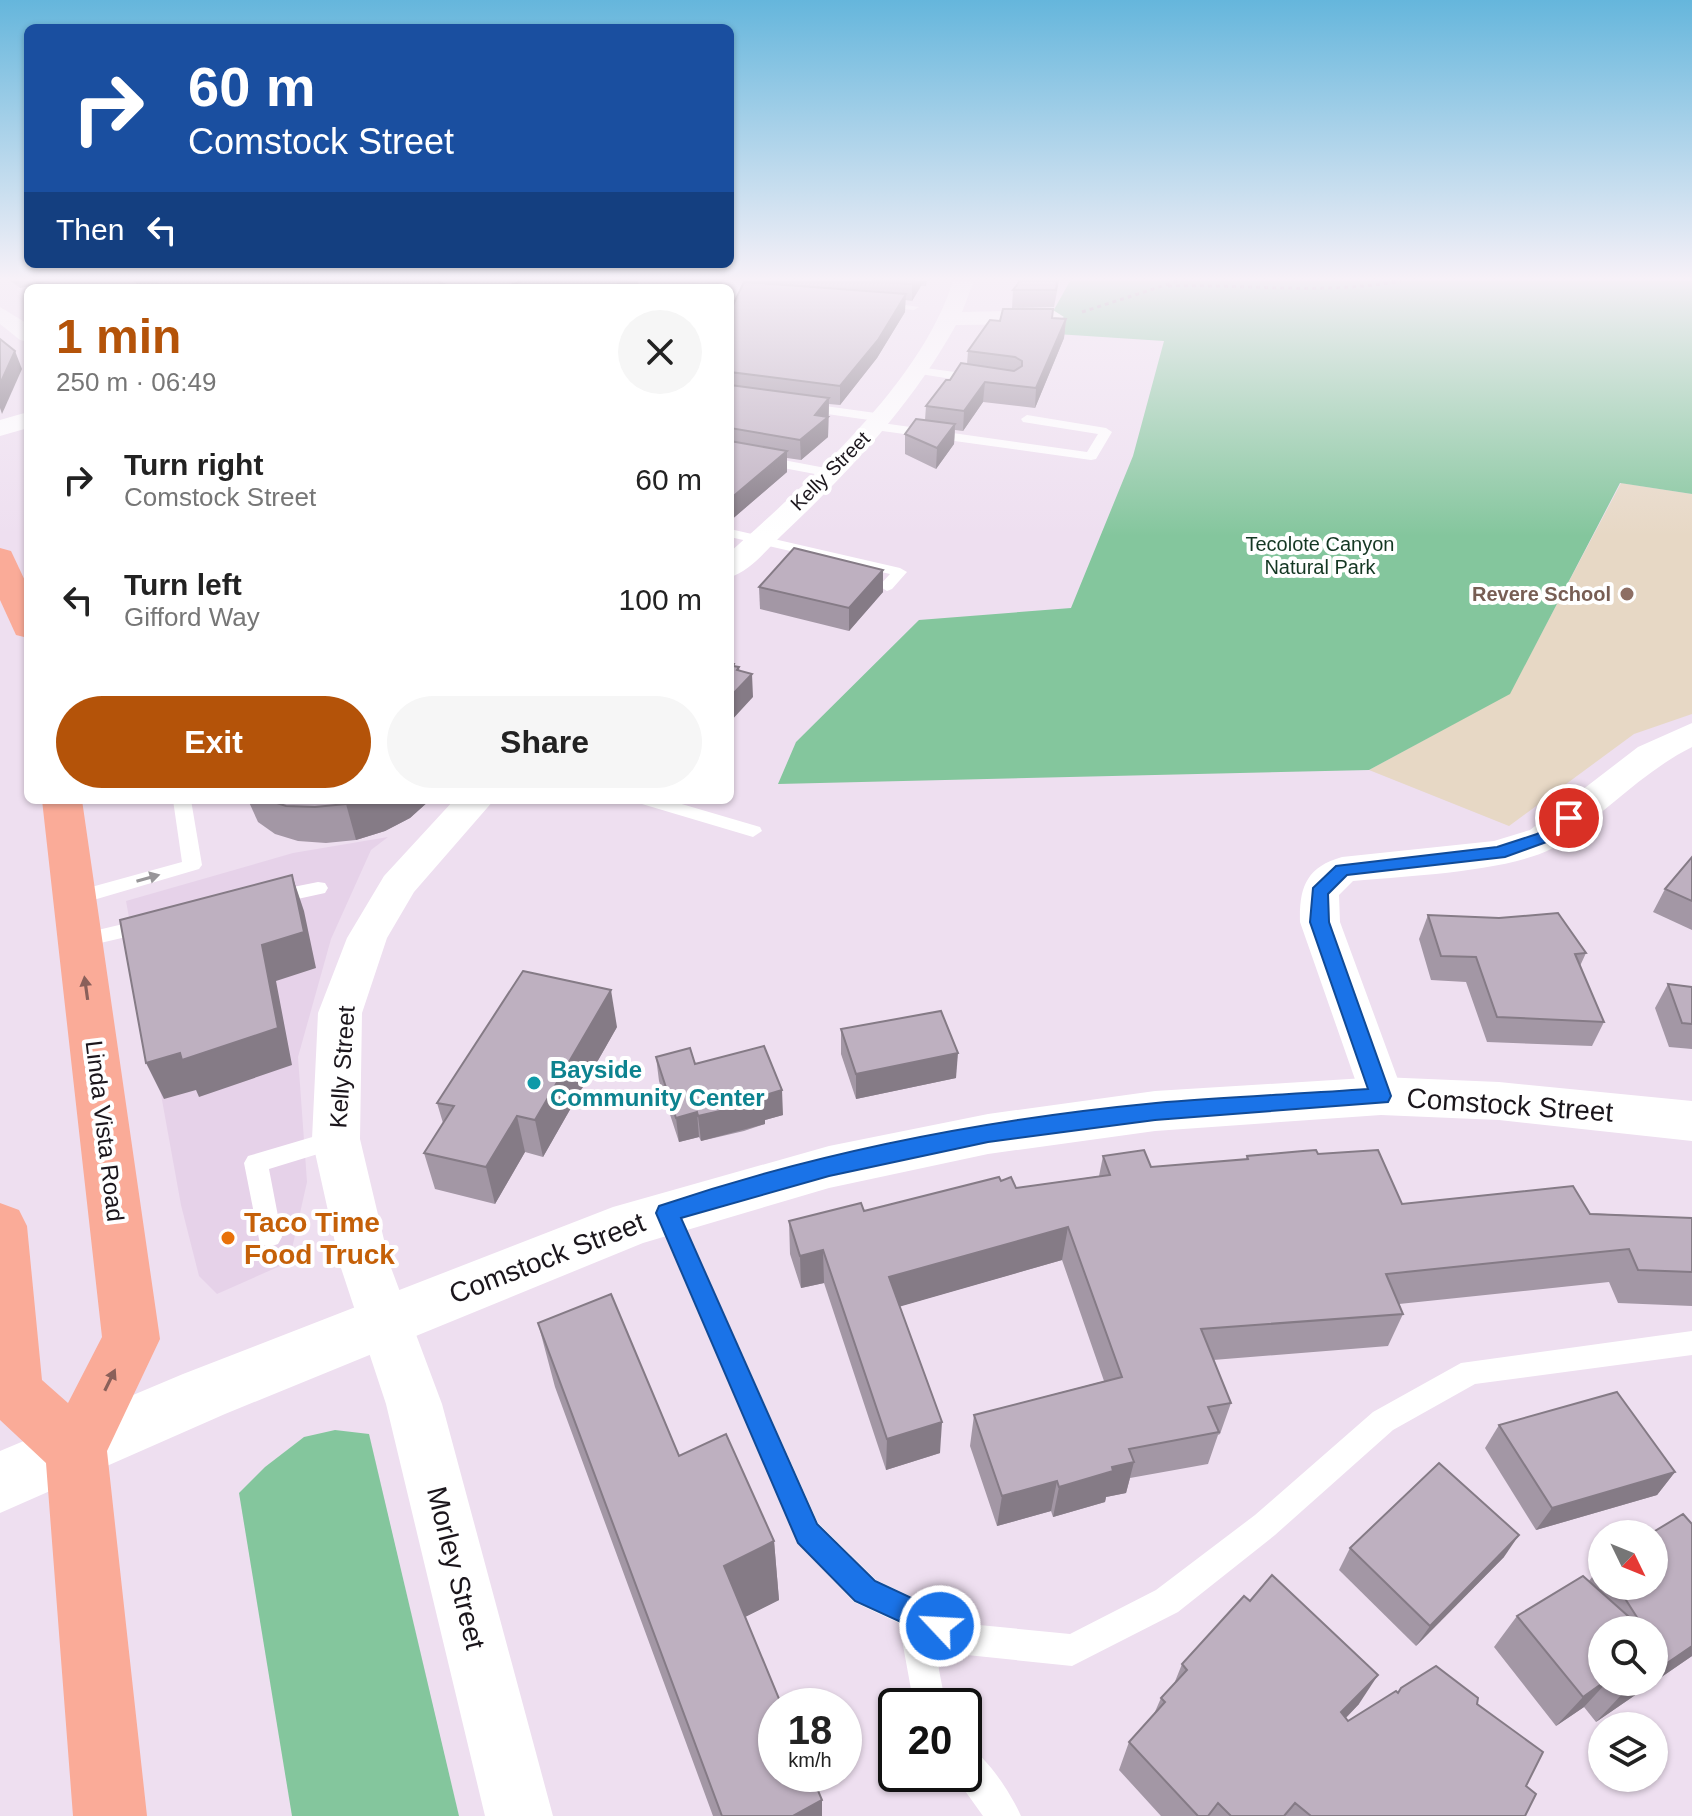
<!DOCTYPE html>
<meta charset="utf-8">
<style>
body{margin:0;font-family:Helvetica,sans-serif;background:#f6f6f6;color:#222;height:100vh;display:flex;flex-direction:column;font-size:30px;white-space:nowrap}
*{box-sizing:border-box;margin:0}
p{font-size:26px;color:#767676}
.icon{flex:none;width:44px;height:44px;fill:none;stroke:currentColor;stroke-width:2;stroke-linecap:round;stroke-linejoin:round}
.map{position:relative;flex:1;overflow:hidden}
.drawer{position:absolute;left:24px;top:284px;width:710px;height:520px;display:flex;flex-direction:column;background:#fff;border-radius:12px;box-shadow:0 2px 6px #0004}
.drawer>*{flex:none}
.top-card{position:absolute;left:24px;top:24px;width:710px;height:244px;border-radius:12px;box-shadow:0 2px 6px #0004;background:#1a4fa0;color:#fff;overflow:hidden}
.needle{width:52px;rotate:133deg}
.tools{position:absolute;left:1588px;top:1520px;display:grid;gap:16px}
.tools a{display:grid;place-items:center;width:80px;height:80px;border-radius:50%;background:#fff;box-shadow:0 2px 6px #0004;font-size:40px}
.speed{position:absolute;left:758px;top:1688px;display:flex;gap:16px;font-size:40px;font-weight:700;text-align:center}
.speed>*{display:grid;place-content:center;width:104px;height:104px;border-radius:50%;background:#fff;box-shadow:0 2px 6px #0004;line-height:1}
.speed small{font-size:20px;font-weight:400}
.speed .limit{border:4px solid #111;border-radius:12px;background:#fff;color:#111}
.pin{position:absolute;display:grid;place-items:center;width:68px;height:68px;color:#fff;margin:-34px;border:4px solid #fff;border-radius:50%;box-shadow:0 2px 8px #0007}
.me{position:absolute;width:88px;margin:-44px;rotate:295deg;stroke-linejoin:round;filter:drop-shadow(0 0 6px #0008)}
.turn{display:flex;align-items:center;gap:28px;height:168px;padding:0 32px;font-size:36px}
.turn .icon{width:104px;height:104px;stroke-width:2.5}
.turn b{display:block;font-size:56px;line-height:68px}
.then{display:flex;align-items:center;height:76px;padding:0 32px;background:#0003;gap:16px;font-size:30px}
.round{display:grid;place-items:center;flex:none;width:84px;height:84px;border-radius:42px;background:#f6f6f6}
.headline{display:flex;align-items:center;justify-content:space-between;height:136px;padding:0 32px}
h1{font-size:48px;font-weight:700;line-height:60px;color:#b45309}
.button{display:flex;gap:16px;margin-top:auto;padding:16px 32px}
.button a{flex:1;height:92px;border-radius:48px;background:#b45309;color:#fff;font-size:32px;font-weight:700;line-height:92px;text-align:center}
.button a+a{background:#f6f6f6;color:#222}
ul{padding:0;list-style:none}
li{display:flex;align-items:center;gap:24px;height:120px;padding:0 32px}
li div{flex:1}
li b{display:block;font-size:30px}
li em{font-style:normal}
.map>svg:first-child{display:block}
.built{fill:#e6d2e9}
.education{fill:#e7d8c5}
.green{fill:#84c69d}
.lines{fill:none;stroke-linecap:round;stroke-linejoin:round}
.path{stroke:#908591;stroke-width:3;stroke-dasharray:4 4;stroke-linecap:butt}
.service{fill:#fff;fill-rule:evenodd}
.minor{fill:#fff;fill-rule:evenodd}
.tertiary{fill:#fff;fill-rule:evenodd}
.primary{fill:#faab98;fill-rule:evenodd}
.wall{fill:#a397a5;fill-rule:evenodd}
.shaded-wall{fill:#857b86}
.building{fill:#beb0c0;stroke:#857b86;stroke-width:2}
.oneway{fill:#989699}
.oneway2{fill:#8a605a}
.route{fill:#1a73e8;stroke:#114b97;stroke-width:2}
.education-dot{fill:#8d6e63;stroke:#fff;stroke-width:3}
.culture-dot{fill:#0f9aa8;stroke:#fff;stroke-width:3}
.food-dot{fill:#e8710a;stroke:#fff;stroke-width:3}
.labels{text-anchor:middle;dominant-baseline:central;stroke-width:8;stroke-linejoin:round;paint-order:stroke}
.far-street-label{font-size:20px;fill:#1b161c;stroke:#fff}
.far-park-label{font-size:20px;fill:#143723;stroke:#fff}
.far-education-label{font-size:20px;font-weight:bold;fill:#785e54;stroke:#fff;text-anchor:end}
.street-label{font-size:24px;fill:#1b161c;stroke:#fff}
.culture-label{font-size:24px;font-weight:bold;fill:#0d838f;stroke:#fff;text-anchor:start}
.near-street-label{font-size:28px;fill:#1b161c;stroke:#fff}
.near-food-label{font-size:28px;font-weight:bold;fill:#c56008;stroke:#fff;text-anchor:start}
</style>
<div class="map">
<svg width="1692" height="1816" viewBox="0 0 1692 1816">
<rect width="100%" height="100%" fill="#eedff0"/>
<path class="built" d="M388 837 371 850 331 939 298 1057 307 1182 289 1262 217 1294 199 1276 181 1205 126 901 293 853Z"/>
<path class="education" d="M1621 483 1692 494V714L1634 734 1509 826 1369 770 1510 693Z"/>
<g class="green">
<path d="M1070 281H1692V494L1620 483 1510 694 1369 770 778 784 796 742 919 620 1071 608 1133 456 1164 341 1041 333Z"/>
<path d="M335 1430 369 1434 459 1816H292L239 1493 265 1467 304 1437Z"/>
</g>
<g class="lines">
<g class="path">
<path d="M1168 286C1246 284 1324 295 1401 281"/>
<path d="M1082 312 1178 281"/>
</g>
<g class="service">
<path d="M697 281H709L702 288H691Z"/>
<path d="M730 290 763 292 768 295 763 298 730 296Z"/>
<path d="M878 301 919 307 914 310 874 306 873 304Z"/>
<path d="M918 367 977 375 983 379 977 383 914 373 912 371Z"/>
<path d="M803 403 883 414 889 418 883 422 799 410 797 407Z"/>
<path d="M1027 415 1106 428 1112 432 1096 459 1091 460 875 430 869 426 875 422 1087 452 1098 434 1023 422 1021 419Z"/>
<path d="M730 450 831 469 838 473 831 477 730 458Z"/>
<path d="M730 529 900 568 907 572 892 589 887 591 879 586 890 574 730 537Z"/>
<path d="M173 800H191L202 865 199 869 73 906 66 904 63 899 66 894 182 862Z"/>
<path d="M639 800H668L760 827 762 831 753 837 642 804Z"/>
<path d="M318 882 325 883 328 888 325 893 270 905 260 898 263 893Z"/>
<path d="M149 918 159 925 156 930 79 948 72 946 69 941 72 936Z"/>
<path d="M336 1130 344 1132 348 1139 344 1146 269 1169 282 1237 278 1244 269 1247 260 1244 244 1163 248 1156Z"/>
<path d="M667 1203 676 1206 679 1213 818 1523 876 1580 969 1624 1070 1634 1156 1590 1255 1515 1373 1412 1461 1363 1692 1331V1355L1475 1384 1393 1430 1275 1535 1178 1612 1072 1666 967 1655 933 1639 946 1706H914L899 1623 854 1602 798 1543 655 1213 658 1206Z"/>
<path d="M964 1744C985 1753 1012 1795 1021 1816H983L953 1774H964Z"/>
</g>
<g class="minor">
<path d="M480 281H511L501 288H472Z"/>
<path d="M953 281H974L962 312 1053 310 1064 317 1053 324 956 325C911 406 849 472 782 535 767 549 750 572 730 577V552C809 481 920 385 953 281Z"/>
<path d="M0 307 28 324V342L20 340 0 324Z"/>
<path d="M28 412V428L0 436V420Z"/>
<path d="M1692 723V747C1642 772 1605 814 1558 845 1516 872 1405 876 1353 881L1339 895 1340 922 1404 1096 1397 1108 1381 1114 1365 1108 1300 922C1299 888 1306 867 1342 857L1494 841 1530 830 1638 747Z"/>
<path d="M454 800H494L414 892 387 938 362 1013 360 1139 390 1265 442 1404 553 1816H485L386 1404 340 1265 312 1139 318 1013 347 938 384 876Z"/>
</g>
<path class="tertiary" d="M1381 1077 1499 1082 1692 1101V1141L1499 1120 1381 1115 1155 1131 988 1154 829 1188 643 1243 225 1414 0 1513V1451L183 1374 613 1207 829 1146 988 1114 1155 1091Z"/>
<g class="primary">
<path d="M0 548 11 551 28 587V638L16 635 0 600Z"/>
<path d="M42 800H82L160 1339 107 1451 147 1816H73L46 1463 0 1420V1203L19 1210 27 1226 42 1380 68 1403 102 1337Z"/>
</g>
</g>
<g class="wall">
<path d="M11 281H50L20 288Z"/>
<path d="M133 281H437L453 288H143Z"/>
<path d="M750 281H927L926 286H921L912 301 905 300V312L877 358 840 405 829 404 828 437 801 460 787 458V472L730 521V304L733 305Z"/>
<path d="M1059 281 1054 307 1012 308 1013 290Z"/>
<path d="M1052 318 1066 319 1064 338 1035 408 983 402 963 431 955 430 954 444 936 469 905 454V434L925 420 926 406 967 364 968 351 1000 321Z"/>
<path d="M759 587 883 592 849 631 760 609Z"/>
<path d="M248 800H430L410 818 385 831 356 840 326 843 298 841 275 834 258 822Z"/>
<path d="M1692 857V930L1653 912 1665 889Z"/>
<path d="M1428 915 1586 953 1580 966 1604 1022 1592 1046 1487 1042 1466 982 1431 980 1419 939Z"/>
<path d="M1668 984 1692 987V1049L1669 1047 1655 1008Z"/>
<path d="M617 1027 543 1157 525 1152 495 1204 435 1189 424 1153 443 1123 437 1103Z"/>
<path d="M841 1029 956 1078 856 1099 841 1054Z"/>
<path d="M656 1057 695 1064 783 1115 765 1120V1124L744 1131 701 1141 699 1137 679 1142 659 1081Z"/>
<path d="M1318 1154 1402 1204 1692 1218V1306L1618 1303 1609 1282 1399 1304 1403 1314 1388 1346 1213 1360 1231 1403 1220 1434 1218 1435 1208 1464 1130 1478 1126 1493 1106 1497 1105 1502 1053 1517 1051 1511 997 1526 970 1446 974 1415 1104 1381 1062 1260 900 1306 940 1453 886 1470 824 1283 801 1288 790 1254 789 1221 864 1211 1001 1181 1016 1188 1099 1176 1103 1156 1151 1167 1246 1159 1247 1156Z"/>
<path d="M538 1323 679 1456 774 1541 779 1600 745 1617 822 1800V1816H713L555 1387Z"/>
<path d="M1499 1425 1675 1472 1657 1495 1536 1530 1485 1448Z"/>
<path d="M1692 1524V1656L1596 1722 1584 1707 1556 1726 1494 1647 1517 1616 1589 1581 1602 1564V1586H1654ZM1654 1630V1682H1602Z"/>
<path d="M1350 1548 1504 1557 1416 1646 1339 1570Z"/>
<path d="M1182 1664 1359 1704 1346 1718 1348 1721 1398 1693 1477 1704 1526 1786 1525 1816H1161L1119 1770 1129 1742 1154 1714 1161 1698 1174 1684Z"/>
</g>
<g class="shaded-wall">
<path d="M18 281H50L20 288Z"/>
<path d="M626 281H638L639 288H609Z"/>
<path d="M914 281H921V286L912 301V284Z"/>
<path d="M906 294 905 312 877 358 840 405V386Z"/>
<path d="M1066 319 1064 338 1035 408 1036 388Z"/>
<path d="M15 351 22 369 2 414 0 408V384Z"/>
<path d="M985 382 983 402 963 431 964 411Z"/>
<path d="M829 398 828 437 801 460 800 440 815 415Z"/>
<path d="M955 424 954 444 936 469 937 448Z"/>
<path d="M787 451V472L730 521V499Z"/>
<path d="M883 570V592L849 631V608Z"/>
<path d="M739 667 740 686 752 674 753 697 730 722V697L737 670Z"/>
<path d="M359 800H430L410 818 385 831 356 840 346 804Z"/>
<path d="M292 875 304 911 316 968 276 981 292 1065 199 1097 196 1090 164 1099 146 1063 262 945Z"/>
<path d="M611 990 617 1027 543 1157 535 1120Z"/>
<path d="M958 1053 956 1078 856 1099V1074Z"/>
<path d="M782 1090 783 1115 765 1120V1124L701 1141 698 1116Z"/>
<path d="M697 1112 699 1137 679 1142 676 1118Z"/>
<path d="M517 1116 525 1152 495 1204 486 1167Z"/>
<path d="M1068 1227 1062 1260 888 1310 889 1277Z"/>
<path d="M823 1250 824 1283 801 1288 800 1256Z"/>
<path d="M942 1422 940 1453 886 1470 887 1439Z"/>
<path d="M1134 1462 1126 1493 1106 1497 1105 1502 1053 1517 1059 1487 1112 1467Z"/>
<path d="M1675 1472 1657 1495 1536 1530 1552 1508Z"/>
<path d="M1057 1481 1051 1511 997 1526 1002 1496Z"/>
<path d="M1519 1535 1504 1557 1416 1646 1430 1626Z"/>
<path d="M774 1541 779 1600 731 1624 724 1566Z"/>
<path d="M1692 1646V1656L1596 1722 1624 1692 1639 1682H1654V1672Z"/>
<path d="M1378 1675 1359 1704 1323 1741 1341 1712Z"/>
<path d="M1604 1682H1607L1584 1707 1556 1726 1583 1697Z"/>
<path d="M822 1800V1816H793Z"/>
</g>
<g class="building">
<path d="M154 281H437L453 288H164Z"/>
<path d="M521 281H626L609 288H503Z"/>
<path d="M872 281H914L912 284Z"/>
<path d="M1020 281H1057L1056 290H1013Z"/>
<path d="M744 282 906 294 878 340 840 386 730 372V304L733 305Z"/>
<path d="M1003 309H1053L1052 318 1066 319 1036 388 985 382 964 411 926 406 946 380H950L961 363 1014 371 1022 366V361L1015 357 968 351 990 320 1000 321Z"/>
<path d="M0 339 15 351 0 384Z"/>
<path d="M730 385 829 398 815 415 828 417 800 440 730 428Z"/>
<path d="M916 419 955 424 937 448 905 434Z"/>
<path d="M730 441 787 451 730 499Z"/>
<path d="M794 548 883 570 849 608 759 587Z"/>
<path d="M730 663 734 664 733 666 739 667 737 670 752 674 730 697Z"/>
<path d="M268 800H359L346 804 315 807 286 806Z"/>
<path d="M1692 857V901L1665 889Z"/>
<path d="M292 875 304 932 262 945 278 1028 182 1060 180 1053 146 1063 120 920Z"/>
<path d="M1558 913 1586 953 1575 954 1604 1022 1497 1017 1476 957 1441 956 1428 915 1499 918Z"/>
<path d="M523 971 611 990 535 1120 517 1116 486 1167 424 1153 454 1106 437 1103Z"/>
<path d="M1668 984 1692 987V1024L1682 1023Z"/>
<path d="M941 1011 958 1053 856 1074 841 1029Z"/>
<path d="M764 1046 782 1090 762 1096 764 1100 742 1106 698 1116 697 1112 676 1118 656 1057 690 1048 695 1064Z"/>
<path d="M1144 1150 1151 1167 1248 1159 1247 1156 1303 1151 1316 1150 1318 1154 1378 1150 1402 1204 1573 1186 1590 1214 1692 1218V1272L1638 1270 1629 1249 1386 1274 1403 1314 1201 1329 1231 1403 1208 1407 1219 1432 1129 1449 1134 1462 1112 1467 1113 1471 1059 1487 1057 1481 1002 1496 974 1415 1122 1377 1068 1227 889 1277 942 1422 887 1439 823 1250 800 1256 789 1221 861 1203 864 1211 999 1177 1001 1181 1011 1177 1016 1188 1110 1175 1103 1156Z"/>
<path d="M611 1294 679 1456 726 1434 774 1541 724 1566 782 1706H776V1774H811L822 1800 793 1816H722L538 1323Z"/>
<path d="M1617 1392 1675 1472 1552 1508 1499 1425Z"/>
<path d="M1439 1463 1519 1535 1430 1626 1350 1548Z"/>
<path d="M1683 1514 1692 1524V1646L1654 1672V1630H1602V1682H1604L1583 1697 1517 1616 1583 1576 1637 1624 1640 1622 1617 1586H1654V1534H1650Z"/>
<path d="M1272 1575 1378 1675 1341 1712 1348 1721 1396 1691 1398 1693 1401 1688 1436 1666 1478 1698 1477 1704 1543 1752 1526 1786 1536 1794 1525 1816H1311L1295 1803 1284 1816H1231L1218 1803 1208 1816H1198L1129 1742 1165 1702 1161 1698 1187 1670 1182 1664 1244 1596 1250 1601Z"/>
<path d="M1615 1682H1639L1624 1692Z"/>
</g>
<defs><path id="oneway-solid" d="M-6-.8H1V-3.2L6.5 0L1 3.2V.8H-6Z" transform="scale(2)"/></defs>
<use class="oneway" href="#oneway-solid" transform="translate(148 878) rotate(-16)"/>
<g class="oneway2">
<use href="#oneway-solid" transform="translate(86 988) rotate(-98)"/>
<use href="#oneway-solid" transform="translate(110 1380) rotate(-64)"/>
</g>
<linearGradient id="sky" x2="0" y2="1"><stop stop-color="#65b6dc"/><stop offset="0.52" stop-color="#f7f1f8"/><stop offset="1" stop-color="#f7f1f8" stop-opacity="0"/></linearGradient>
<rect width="1692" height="536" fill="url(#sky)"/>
<path class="route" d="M1569 813 1577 818 1549 841 1505 857 1347 875 1328 894 1329 922 1391 1096 1388 1102 1155 1120 988 1142 829 1176 681 1218 817 1524 875 1581 950 1616 954 1626 950 1636 940 1640 855 1601 798 1543 656 1213 659 1206C818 1152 989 1119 1156 1103 1227 1097 1298 1094 1368 1089L1310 922 1313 888 1336 866 1497 847 1537 834Z"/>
<circle class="education-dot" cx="1627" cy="594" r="8"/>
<circle class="culture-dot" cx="534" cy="1083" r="8"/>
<circle class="food-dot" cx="228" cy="1238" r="8"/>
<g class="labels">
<g class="far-street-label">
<text transform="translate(830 471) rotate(-45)">Kelly Street</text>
</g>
<g class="far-park-label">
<text x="1320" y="544">Tecolote Canyon<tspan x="1320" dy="23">Natural Park</tspan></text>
</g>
<g class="far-education-label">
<text x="1611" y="594">Revere School</text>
</g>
<g class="street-label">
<text transform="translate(342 1067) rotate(-86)">Kelly Street</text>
<text transform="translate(105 1131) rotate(83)">Linda Vista Road</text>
</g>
<g class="culture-label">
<text x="550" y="1069">Bayside<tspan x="550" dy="28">Community Center</tspan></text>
</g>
<g class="near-street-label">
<text transform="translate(1510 1105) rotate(4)">Comstock Street</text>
<text transform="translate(547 1258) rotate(-21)">Comstock Street</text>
<text transform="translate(456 1568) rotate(76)">Morley Street</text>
</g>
<g class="near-food-label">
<text x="244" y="1222">Taco Time<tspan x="244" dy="32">Food Truck</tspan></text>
</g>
</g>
</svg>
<div class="tools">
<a><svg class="needle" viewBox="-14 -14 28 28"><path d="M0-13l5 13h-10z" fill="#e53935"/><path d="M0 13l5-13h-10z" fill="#767676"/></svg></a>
<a><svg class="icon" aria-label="search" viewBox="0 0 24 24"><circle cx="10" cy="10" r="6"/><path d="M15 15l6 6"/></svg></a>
<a><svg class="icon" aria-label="layers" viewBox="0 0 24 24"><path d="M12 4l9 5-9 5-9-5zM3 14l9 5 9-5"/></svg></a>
</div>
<div class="speed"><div>18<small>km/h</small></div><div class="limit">20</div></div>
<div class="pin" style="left:1569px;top:818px;background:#d93025"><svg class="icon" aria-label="arrive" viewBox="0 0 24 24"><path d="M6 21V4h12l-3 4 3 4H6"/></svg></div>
<svg class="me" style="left:940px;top:1626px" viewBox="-20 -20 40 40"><circle r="17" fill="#1a73e8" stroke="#fff" stroke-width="3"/><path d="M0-11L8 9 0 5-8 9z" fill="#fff"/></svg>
<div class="top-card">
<div class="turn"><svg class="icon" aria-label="right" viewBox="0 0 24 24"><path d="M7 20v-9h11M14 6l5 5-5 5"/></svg><div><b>60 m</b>Comstock Street</div></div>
<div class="then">Then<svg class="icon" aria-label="left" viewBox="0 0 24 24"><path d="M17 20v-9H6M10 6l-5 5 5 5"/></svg></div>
</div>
<section class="drawer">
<div class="headline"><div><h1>1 min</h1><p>250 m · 06:49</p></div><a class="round"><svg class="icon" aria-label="close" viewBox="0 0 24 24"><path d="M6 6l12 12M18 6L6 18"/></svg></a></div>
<ul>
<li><svg class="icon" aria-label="right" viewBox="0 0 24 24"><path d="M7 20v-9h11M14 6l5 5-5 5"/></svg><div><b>Turn right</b><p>Comstock Street</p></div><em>60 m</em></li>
<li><svg class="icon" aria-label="left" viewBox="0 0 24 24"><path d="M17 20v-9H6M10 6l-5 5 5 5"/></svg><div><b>Turn left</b><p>Gifford Way</p></div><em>100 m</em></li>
</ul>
<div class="button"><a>Exit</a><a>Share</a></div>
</section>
</div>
